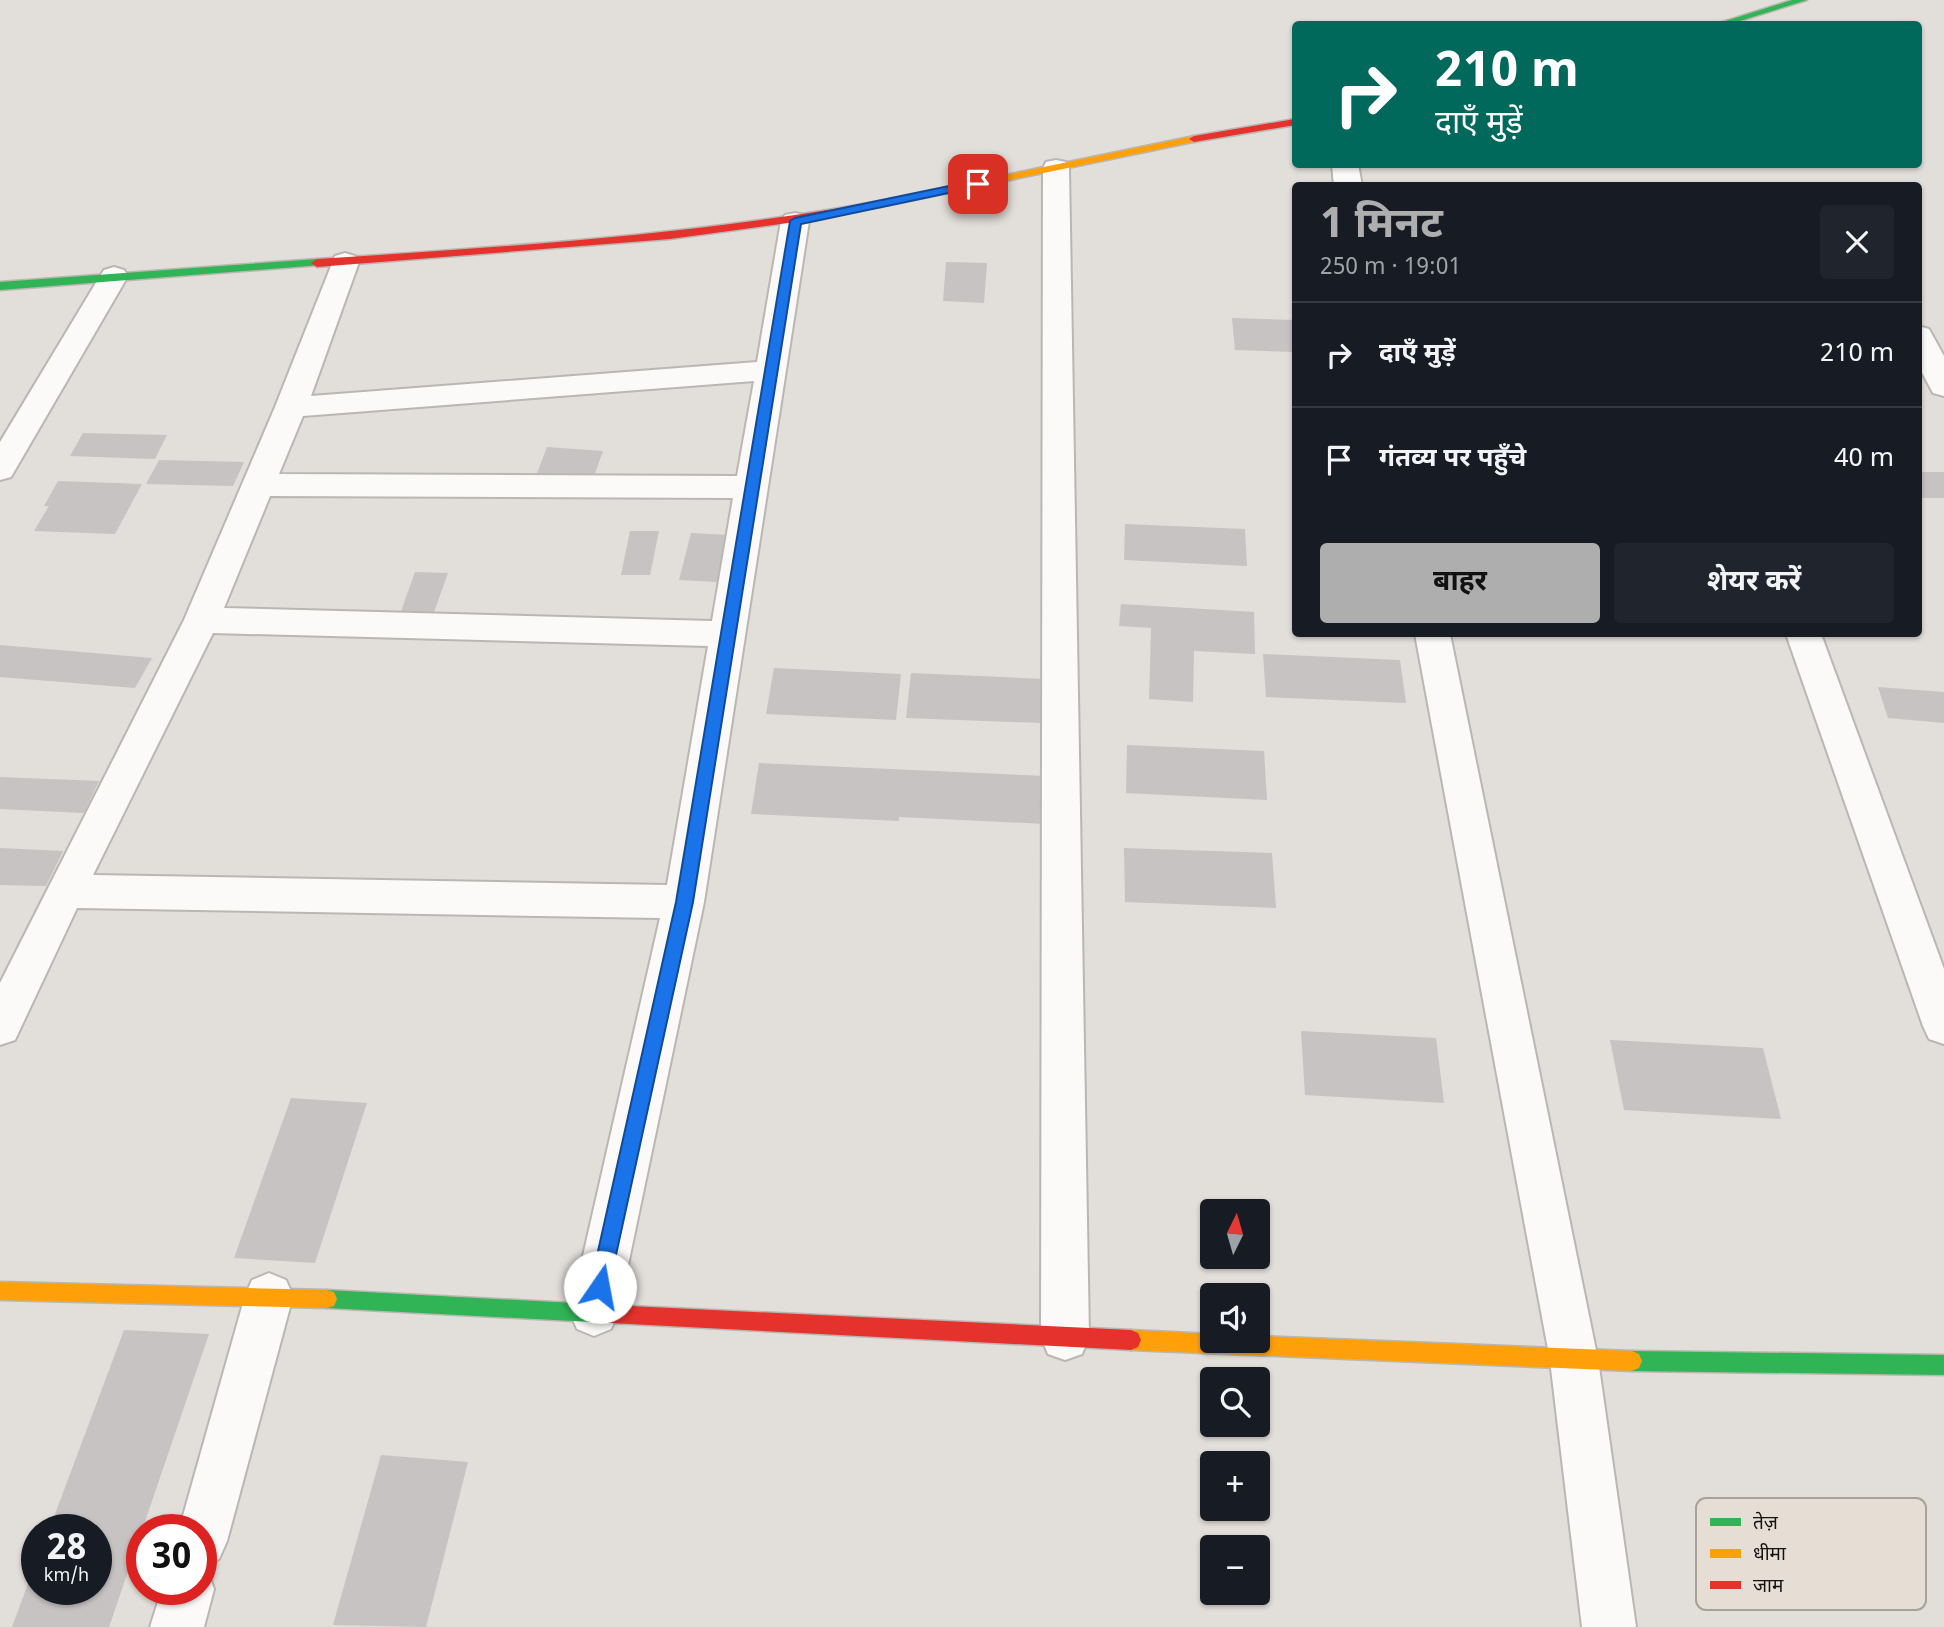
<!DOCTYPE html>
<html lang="hi">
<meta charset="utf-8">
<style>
body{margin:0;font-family:Georgia,"Noto Sans Devanagari",serif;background:#20242c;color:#f1f3f6;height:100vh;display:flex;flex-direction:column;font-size:26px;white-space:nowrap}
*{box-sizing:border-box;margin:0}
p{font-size:23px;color:#9ea1a6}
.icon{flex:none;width:38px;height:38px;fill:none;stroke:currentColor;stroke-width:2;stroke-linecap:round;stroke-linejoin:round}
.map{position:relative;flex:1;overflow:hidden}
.side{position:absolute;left:1292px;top:182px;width:630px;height:455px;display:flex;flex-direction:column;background:#171b24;border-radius:7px;box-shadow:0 2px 5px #0004}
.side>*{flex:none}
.banner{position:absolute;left:1292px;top:21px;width:630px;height:147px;border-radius:7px;box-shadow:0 2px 5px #0004;background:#00695c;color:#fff;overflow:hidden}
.needle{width:46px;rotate:5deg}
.buttons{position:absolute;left:1200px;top:1199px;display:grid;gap:14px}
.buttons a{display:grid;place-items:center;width:70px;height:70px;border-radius:7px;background:#171b24;box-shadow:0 2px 5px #0004;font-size:35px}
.speed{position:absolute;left:21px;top:1514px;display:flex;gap:14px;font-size:35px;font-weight:700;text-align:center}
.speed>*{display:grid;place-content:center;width:91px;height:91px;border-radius:50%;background:#171b24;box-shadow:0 2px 5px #0004;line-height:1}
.speed small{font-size:18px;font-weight:400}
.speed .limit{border:10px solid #d22;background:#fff;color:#111}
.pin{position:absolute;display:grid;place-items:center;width:60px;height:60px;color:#fff;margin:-30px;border-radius:14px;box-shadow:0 4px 10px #0006}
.me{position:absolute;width:77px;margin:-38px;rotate:12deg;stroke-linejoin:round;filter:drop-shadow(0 0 5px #0008)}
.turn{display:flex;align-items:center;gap:24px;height:147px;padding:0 28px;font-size:32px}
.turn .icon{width:91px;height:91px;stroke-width:2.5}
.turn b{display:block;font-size:49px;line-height:60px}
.round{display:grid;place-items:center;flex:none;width:74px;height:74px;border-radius:7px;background:#20242c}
.overview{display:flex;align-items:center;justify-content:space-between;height:119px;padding:0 28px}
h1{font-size:42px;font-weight:700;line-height:52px;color:#aeaeae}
.cta{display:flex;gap:14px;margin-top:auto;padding:14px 28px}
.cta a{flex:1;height:80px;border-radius:7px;background:#aeaeae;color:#111;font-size:28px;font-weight:700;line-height:80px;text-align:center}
.cta a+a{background:#20242c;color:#f1f3f6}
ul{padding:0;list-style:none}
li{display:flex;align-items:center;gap:21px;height:105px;padding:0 28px;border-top:2px solid #363941}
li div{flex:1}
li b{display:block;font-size:26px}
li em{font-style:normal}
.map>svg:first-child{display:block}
.building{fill:#c6c3c2}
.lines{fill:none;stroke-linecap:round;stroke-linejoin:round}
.street-casing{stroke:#bab7b3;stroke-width:4}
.fast-casing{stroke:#bab7b3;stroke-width:3}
.slow-casing{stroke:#bab7b3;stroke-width:3}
.jam-casing{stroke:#bab7b3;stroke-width:3}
.street{fill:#fbfaf9;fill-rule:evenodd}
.fast{fill:#30b455;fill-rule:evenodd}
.slow{fill:#ff9f0a;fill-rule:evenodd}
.jam{fill:#e5322d;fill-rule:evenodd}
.route{fill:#1a73e8;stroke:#114b97;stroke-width:2}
.key{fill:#e6ded5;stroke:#a7a19a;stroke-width:2}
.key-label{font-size:19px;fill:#15120f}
</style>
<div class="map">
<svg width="1944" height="1627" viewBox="0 0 1944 1627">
<rect width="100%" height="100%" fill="#e2ded9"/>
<g class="building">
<path d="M946 262 987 263 984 303 943 301Z"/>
<path d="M1232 318 1295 320V352L1235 350Z"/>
<path d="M83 433 167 435 155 459 70 456Z"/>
<path d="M547 447 603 451 593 479 536 476Z"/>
<path d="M159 460 244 462 233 486 146 484Z"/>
<rect x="1918" y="472" width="26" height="26"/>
<path d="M58 481 142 484 115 534 34 531 49 506H44Z"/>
<path d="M1125 524 1245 529 1247 566 1124 560Z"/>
<path d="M630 531H659L650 575H621Z"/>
<path d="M691 533 728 535 718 582 679 580Z"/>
<path d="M415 572 448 573 433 615 400 614Z"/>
<path d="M1121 604 1254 612 1255 654 1194 651 1193 702 1149 699 1151 628 1119 626Z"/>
<path d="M0 645 152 658 135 688 0 677Z"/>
<path d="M1263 654 1400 660 1406 703 1266 697Z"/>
<path d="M774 668 901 674 896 720 766 714Z"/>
<path d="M911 673 1043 679 1041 723 906 718Z"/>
<path d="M1878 687 1944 692V723L1888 718Z"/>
<path d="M1127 745 1264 751 1267 800 1126 793Z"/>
<path d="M759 763 1046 776 1045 824 899 817V821L751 814Z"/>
<path d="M0 777 99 781 84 813 0 809Z"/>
<path d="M0 848 63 851 46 886 0 885Z"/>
<path d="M1124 848 1272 853 1276 908 1125 902Z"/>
<path d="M1301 1031 1436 1038 1444 1103 1305 1095Z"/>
<path d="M1610 1040 1763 1048 1781 1119 1624 1110Z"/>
<path d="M291 1098 367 1103 315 1263 234 1258Z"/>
<path d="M124 1330 209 1334 109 1627H12L36 1562 37 1589H96V1530H49Z"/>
<path d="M381 1455 468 1462 426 1627 333 1625Z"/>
</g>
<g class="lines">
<g class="street-casing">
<g id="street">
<path d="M1056 160 1066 162 1069 168 1089 1337 1082 1354 1065 1360 1048 1354 1041 1337 1043 168 1046 162Z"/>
<path d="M1332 164H1358L1362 186H1334Z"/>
<path d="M795 213 805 215 809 221 704 902 618 1313 611 1329 594 1336 577 1329 570 1313 660 918 77 908 15 1040 0 1045V983L184 620 275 407 335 256 345 253 355 256 359 262 311 396 757 362 781 221 785 215ZM754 381 737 476 279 474 303 416ZM270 496 733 498 712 621 224 608ZM213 633 708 646 667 885 93 875Z"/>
<path d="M114 267 124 270 128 276 11 477 0 480V442L100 276 104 270Z"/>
<path d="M1918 326 1929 329 1944 356V396L1933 393 1918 365Z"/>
<path d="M1415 634H1450L1598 1360 1636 1627H1582L1550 1360Z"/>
<path d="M1786 634H1821L1944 969V1044L1929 1039 1923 1026Z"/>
<path d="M269 1273 286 1280 293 1296 227 1541 219 1559 201 1567V1530H179L245 1296 252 1280Z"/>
<path d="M201 1568 207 1570 214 1589 204 1627H150L162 1589H201Z"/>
</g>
</g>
<g class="fast-casing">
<g id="fast">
<path d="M1792 0H1807L1730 24H1716Z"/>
<path d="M317 259 321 261V265L0 290V282Z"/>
<path d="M327 1290 610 1305 617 1307 620 1314 617 1321 610 1323 327 1308 320 1306 317 1299 320 1292Z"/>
<path d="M1632 1351 1944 1355V1375L1632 1371 1625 1368 1622 1361 1625 1354Z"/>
</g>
</g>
<g class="slow-casing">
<g id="slow">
<path d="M1194 136 1199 139 1198 141 880 207 874 204 880 201Z"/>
<path d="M0 1282 327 1290 334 1292 337 1299 334 1306 327 1308 0 1300Z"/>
<path d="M1131 1330 1213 1334V1340H1258V1336L1632 1351 1639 1354 1642 1361 1639 1368 1632 1371 1131 1350 1124 1347 1121 1340 1124 1333Z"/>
</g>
</g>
<g class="jam-casing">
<g id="jam">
<path d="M1295 119V125L1194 142 1189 139 1194 136Z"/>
<path d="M880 201 884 202V206L810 220 670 239 317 267 311 263 317 259C506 247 694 235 880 201Z"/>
<path d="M610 1305 1131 1330 1138 1333 1141 1340 1138 1347 1131 1350 610 1323 603 1321 600 1314 603 1307Z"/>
</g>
</g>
<use href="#street" class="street"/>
<use href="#fast" class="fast"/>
<use href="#slow" class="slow"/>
<use href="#jam" class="jam"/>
</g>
<path class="route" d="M978 180 982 181V186L801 224 693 902 609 1287 606 1294 600 1296 593 1294 590 1287 676 902 790 221 795 218Z"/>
<rect x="1696" y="1498" width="230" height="112" rx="10" class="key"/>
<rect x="1710" y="1518" width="31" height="8" fill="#30b455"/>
<rect x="1710" y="1549" width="31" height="9" fill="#ff9f0a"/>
<rect x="1710" y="1581" width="31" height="8" fill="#e5322d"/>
<g class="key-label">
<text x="1753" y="1529">तेज़</text>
<text x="1753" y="1560">धीमा</text>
<text x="1753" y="1592">जाम</text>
</g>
</svg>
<div class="buttons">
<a><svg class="needle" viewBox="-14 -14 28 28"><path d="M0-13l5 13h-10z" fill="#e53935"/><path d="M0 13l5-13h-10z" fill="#9ea1a6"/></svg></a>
<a><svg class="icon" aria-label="sound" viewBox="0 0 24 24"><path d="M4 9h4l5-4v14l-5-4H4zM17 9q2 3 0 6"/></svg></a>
<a><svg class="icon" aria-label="search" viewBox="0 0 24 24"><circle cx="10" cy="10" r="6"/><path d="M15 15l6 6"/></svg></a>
<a>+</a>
<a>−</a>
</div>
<div class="speed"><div>28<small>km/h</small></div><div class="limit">30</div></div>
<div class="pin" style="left:978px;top:184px;background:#d93025"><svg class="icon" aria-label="arrive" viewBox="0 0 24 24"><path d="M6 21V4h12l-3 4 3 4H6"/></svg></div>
<svg class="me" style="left:600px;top:1287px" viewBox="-20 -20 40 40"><circle r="19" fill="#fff"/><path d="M0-13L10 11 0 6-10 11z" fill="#1a73e8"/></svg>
<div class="banner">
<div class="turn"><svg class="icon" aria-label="right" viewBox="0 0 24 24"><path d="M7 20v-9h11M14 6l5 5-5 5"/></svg><div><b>210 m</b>दाएँ मुड़ें</div></div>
</div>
<section class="side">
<div class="overview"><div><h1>1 मिनट</h1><p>250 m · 19:01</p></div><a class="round"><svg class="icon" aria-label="close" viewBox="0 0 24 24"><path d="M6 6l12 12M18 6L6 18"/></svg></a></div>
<ul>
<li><svg class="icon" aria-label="right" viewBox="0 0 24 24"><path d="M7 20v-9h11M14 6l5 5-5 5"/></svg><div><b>दाएँ मुड़ें</b></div><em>210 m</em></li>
<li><svg class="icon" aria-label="arrive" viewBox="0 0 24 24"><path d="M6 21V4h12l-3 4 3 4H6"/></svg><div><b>गंतव्य पर पहुँचे</b></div><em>40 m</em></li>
</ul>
<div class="cta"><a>बाहर</a><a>शेयर करें</a></div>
</section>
</div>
